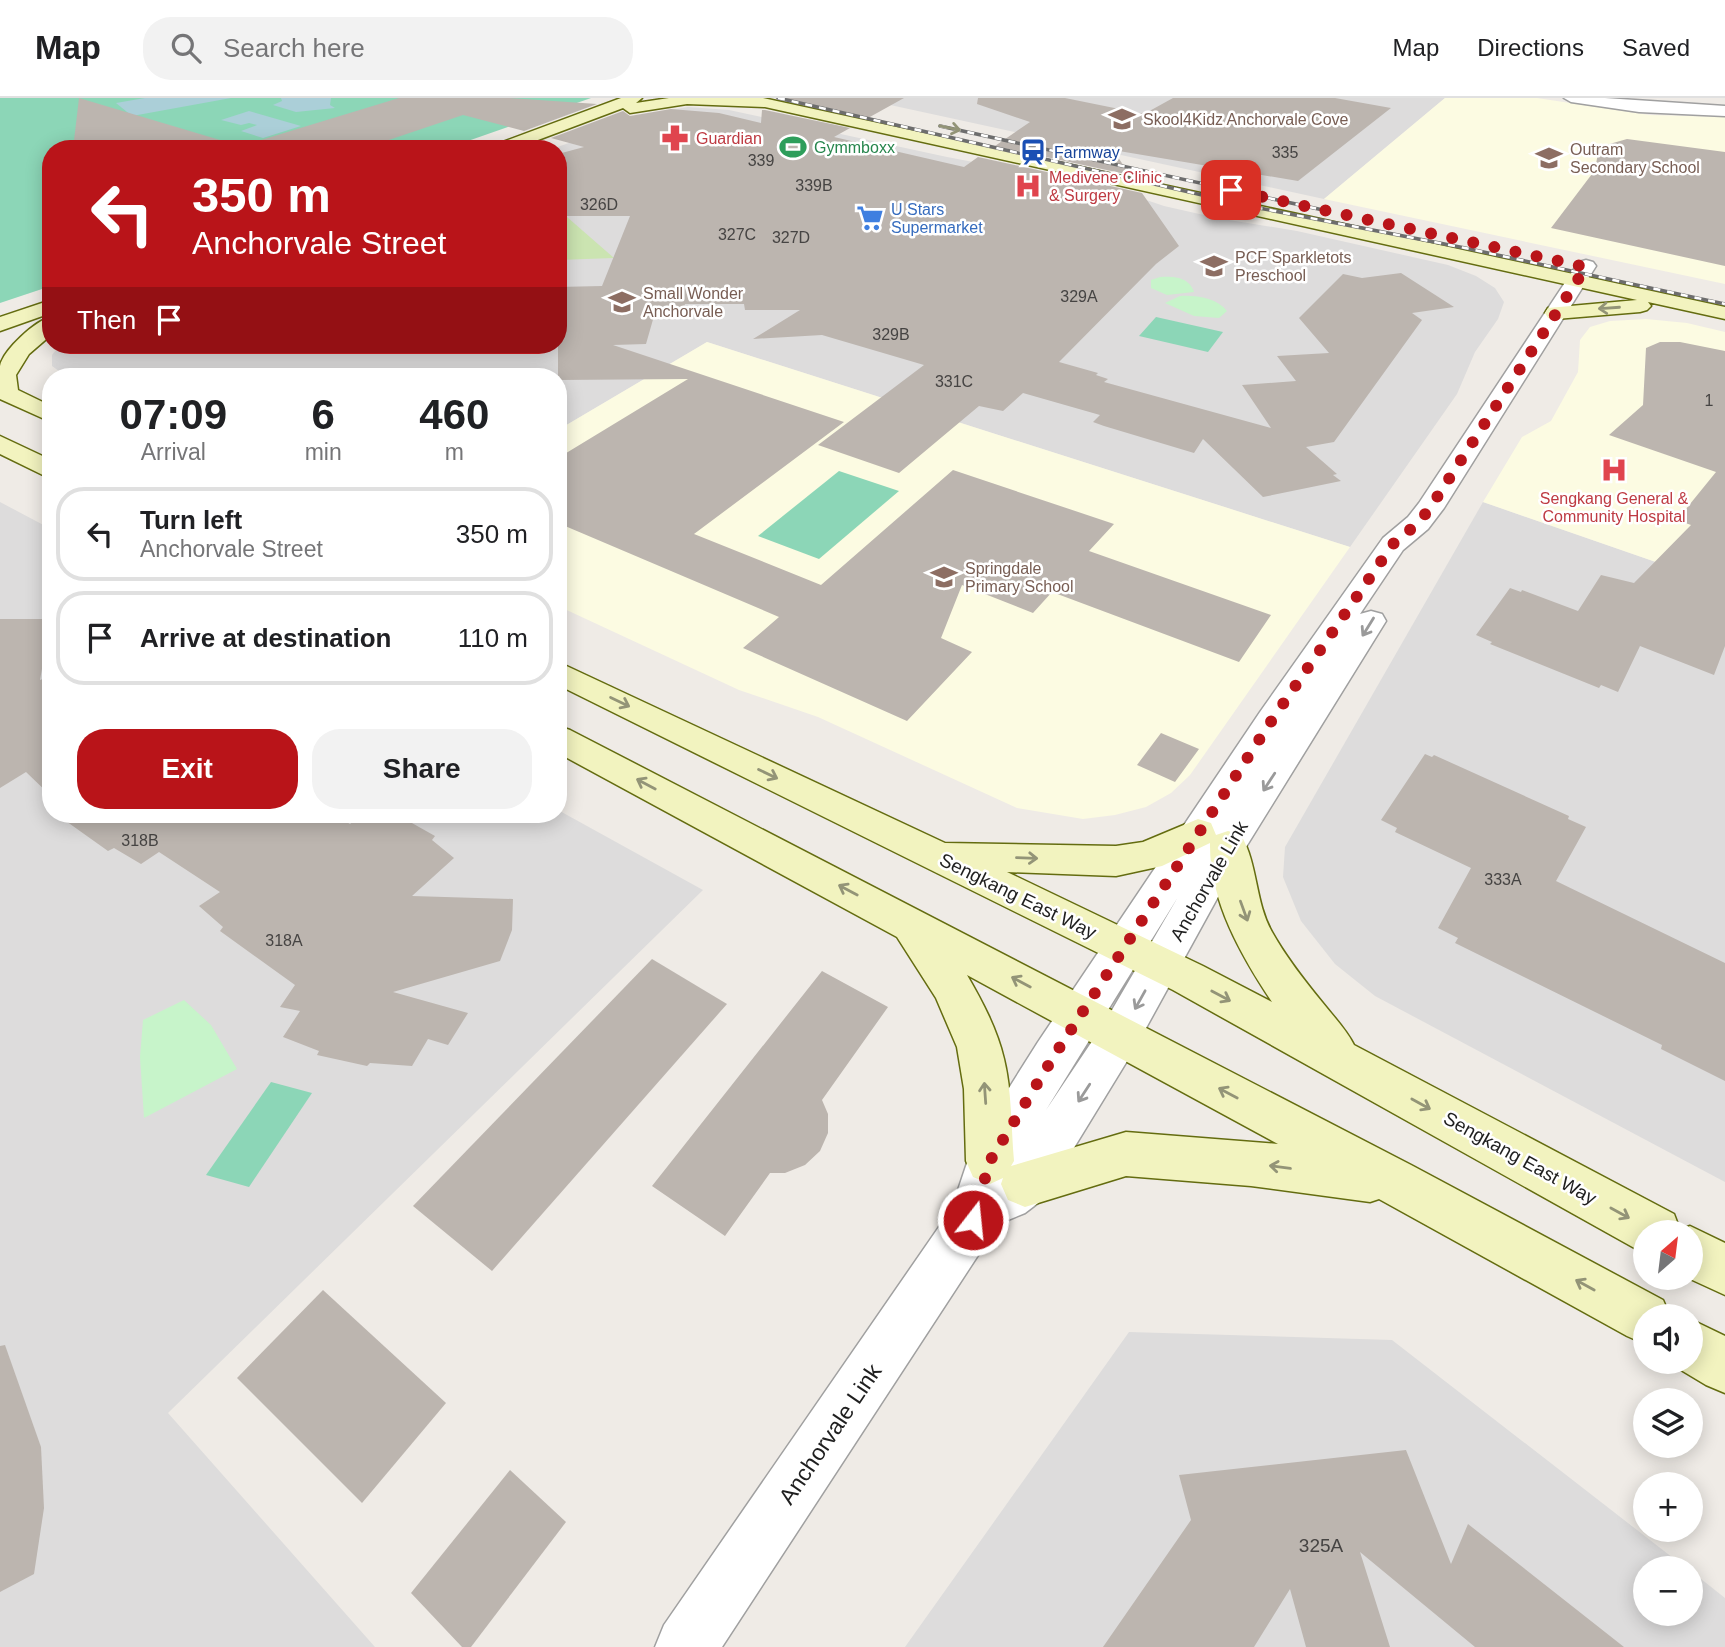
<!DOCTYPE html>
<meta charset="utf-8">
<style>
body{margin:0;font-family:Arial,sans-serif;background:#f2f2f2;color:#202124;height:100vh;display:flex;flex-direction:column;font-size:26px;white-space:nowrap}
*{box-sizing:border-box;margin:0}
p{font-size:23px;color:#757577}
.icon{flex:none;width:38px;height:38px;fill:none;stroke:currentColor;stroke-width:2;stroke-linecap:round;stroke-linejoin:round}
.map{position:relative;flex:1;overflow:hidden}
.drawer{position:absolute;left:42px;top:270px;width:525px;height:455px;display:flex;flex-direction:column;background:#fff;border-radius:28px;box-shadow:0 4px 18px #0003}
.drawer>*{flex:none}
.guide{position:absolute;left:42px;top:42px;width:525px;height:214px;border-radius:28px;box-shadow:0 4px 18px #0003;background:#b91419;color:#fff;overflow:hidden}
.needle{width:46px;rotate:28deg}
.fabs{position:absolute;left:1633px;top:1122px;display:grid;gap:14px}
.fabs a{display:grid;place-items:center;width:70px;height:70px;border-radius:50%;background:#fff;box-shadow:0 4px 18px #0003;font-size:35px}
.pin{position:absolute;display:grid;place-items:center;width:60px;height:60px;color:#fff;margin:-30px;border-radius:14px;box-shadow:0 4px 10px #0006}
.me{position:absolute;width:77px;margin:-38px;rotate:16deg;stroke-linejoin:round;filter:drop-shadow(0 0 5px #0008)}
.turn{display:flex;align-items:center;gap:24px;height:147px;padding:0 35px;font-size:32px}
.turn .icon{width:91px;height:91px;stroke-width:2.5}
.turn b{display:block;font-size:49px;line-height:60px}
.then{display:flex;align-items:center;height:66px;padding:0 35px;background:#0003;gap:14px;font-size:26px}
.eta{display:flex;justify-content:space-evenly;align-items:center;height:119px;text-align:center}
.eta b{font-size:42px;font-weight:600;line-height:49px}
.action{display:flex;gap:14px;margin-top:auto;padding:14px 35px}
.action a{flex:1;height:80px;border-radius:28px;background:#b91419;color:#fff;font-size:28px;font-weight:600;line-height:80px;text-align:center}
.action a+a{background:#f2f2f2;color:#202124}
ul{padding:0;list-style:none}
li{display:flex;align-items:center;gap:21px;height:94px;margin:0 14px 10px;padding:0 21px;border:4px solid #e0e0e0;border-radius:28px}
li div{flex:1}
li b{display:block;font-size:26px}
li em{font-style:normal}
header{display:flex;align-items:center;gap:42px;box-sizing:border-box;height:98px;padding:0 35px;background:#fff;border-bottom:2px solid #e0e0e0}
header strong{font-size:33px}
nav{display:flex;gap:38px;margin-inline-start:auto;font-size:24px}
.search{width:490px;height:63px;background:#f2f2f2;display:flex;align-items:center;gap:18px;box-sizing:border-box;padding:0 24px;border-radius:28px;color:#757577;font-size:26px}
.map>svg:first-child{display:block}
.residential{fill:#dddcdc}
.education{fill:#fcfbe2}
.grass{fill:#cbe4b1}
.park{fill:#c7f4ca}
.pitch{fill:#8cd6b7}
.water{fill:#abcfd8}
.building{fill:#bcb5af}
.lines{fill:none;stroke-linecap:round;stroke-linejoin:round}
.street-casing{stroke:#a0a0a0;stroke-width:3}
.secondary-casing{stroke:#646c10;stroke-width:3}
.street{fill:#fff;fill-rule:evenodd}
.secondary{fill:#f2f3bf;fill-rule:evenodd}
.rail-casing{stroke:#6d6d6d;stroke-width:3.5}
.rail{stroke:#fff;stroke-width:2.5;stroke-dasharray:7;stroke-linecap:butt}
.oneway{stroke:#939477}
.oneway2{stroke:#9a9a9a}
.route{stroke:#b91419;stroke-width:12;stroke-dasharray:0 21.6}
.labels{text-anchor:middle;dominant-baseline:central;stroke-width:5;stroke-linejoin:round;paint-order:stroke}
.far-education-label{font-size:16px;fill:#785e54;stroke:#fff;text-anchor:start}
.far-health-label{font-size:16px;fill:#be3a42;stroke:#fff;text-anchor:start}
.far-leisure-label{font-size:16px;fill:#27864d;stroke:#fff;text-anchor:start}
.far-transit-label{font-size:16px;fill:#164399;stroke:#fff;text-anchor:start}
.number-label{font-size:16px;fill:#464443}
.far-shop-label{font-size:16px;fill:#366cbe;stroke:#fff;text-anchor:start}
.street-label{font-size:19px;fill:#1f1f1f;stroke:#fff}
.near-number-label{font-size:19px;fill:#464443}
.near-street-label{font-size:23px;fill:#1f1f1f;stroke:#fff}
</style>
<header>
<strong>Map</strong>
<div class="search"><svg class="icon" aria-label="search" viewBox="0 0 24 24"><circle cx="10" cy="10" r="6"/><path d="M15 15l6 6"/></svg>Search here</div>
<nav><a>Map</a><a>Directions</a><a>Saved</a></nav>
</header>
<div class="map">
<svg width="1725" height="1549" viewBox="0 0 1725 1549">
<rect width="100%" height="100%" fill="#efebe6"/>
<g class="residential">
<path d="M858 0H1445L1324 101Z"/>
<path d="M688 9 729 12 947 59 1114 91 1164 108 1217 120 1297 133 1448 167 1476 178 1495 190 1504 204 1498 221 1475 254 1457 296 1350 449 707 244 558 332V278H66L52 268V257L60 247H558V51H552L652 15Z"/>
<path d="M0 404 51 431V716H558V712L703 792 168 1315 375 1549H0Z"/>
<path d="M1483 404 1725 488V1084L1375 898 1335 866 1301 823 1283 779 1285 749Z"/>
<path d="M1129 1234 1392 1242 1686 1470H1645V1516H1690L1691 1473 1725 1500V1549H905Z"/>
</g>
<g class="education">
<path d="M1445 0H1537L1649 17 1725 19V186L1324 101Z"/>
<path d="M1646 221 1687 225 1725 234V488L1483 404 1522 339 1551 323 1578 274 1580 242 1590 229 1610 223Z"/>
<path d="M707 244 1350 449 1190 677 1171 695 1146 709 1115 717 1083 721 1017 710 818 619 739 592 558 508V332Z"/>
</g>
<path class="grass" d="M558 119H567L614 160 558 162Z"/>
<g class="park">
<path d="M1160 179C1174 178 1189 179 1194 194L1167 197 1151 190V182Z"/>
<path d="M1180 198C1196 197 1217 200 1227 213L1219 220 1194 218 1165 205Z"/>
<path d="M184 902 211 927 237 971 144 1020 140 959 143 922Z"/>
</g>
<g class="pitch">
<path d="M0 0H591L445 51H51V188L0 205Z"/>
<path d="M1156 219 1223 234 1208 254 1139 238Z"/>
<path d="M839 373 899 393 819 461 758 438Z"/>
<path d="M271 984 312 995 249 1089 206 1077Z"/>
</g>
<g class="water">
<path d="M145 0H231L132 18 116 5Z"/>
<path d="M281 0H331L330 7 335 10 296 14 273 7 282 3Z"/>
<path d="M249 13 301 28 263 40 241 33 257 27 249 25 241 27 221 22Z"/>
</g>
<g class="building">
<path d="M79 0 220 42 219 51H73Z"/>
<path d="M399 0H510L597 6 524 33 463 17 362 51H262L261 42Z"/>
<path d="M775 0H904L868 20Z"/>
<path d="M978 0H1065L1144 16 1173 0H1335L1391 10 1298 83 1113 52 1130 77 995 48 1030 24 977 6Z"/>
<path d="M671 11 719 15 761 25 762 12H765L850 30 834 39 964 69 978 59 1142 95 1179 148 1156 166 1059 264 1098 275 1096 277 1108 281 1104 284 1271 330 1242 287 1296 283 1277 258 1329 255 1299 220 1343 176 1362 180 1401 175 1454 209 1412 215 1422 222 1334 344 1306 349 1337 376 1333 377 1341 383 1263 399 1203 341 1194 355 1104 328 1093 324 1100 317 1023 295 1003 313 979 308 899 375 818 347 924 267 822 237 753 241 800 212H745L744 206H685L684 210 656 211 646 246 613 247 844 324 694 436 821 487 953 372 1114 426 1089 453 1271 517 1239 564 1052 494 1033 515 962 487 941 540 972 554 907 623 743 550 779 519 558 425V360L688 281 558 282V189L602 188 630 118H558V56L584 49 551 40 623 13 630 18Z"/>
<path d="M1627 41 1725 54V168L1551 130 1595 72 1599 49Z"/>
<path d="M1660 244H1680L1725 253V548L1714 577 1640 548 1618 594 1601 587 1599 590 1490 546 1492 544 1476 537 1510 490 1521 494 1522 492 1578 513 1601 477 1634 485 1691 427 1677 422 1716 374 1609 337 1643 307 1646 250Z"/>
<path d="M0 521H51L40 582 51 578V698L26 674 0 690Z"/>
<path d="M1161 635 1199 651 1175 684 1137 667Z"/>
<path d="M1425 656 1432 659 1434 657 1569 718 1568 721 1586 729 1556 783 1725 865V983L1661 951 1662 947 1455 845 1458 840 1438 830 1471 770 1395 734 1397 730 1381 722Z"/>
<path d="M56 716H333L350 726 363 716H386L400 722 403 720 435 738 432 742 454 760 412 798 513 801 512 832 500 863 393 894 468 915 448 947 428 941 412 968 370 965 367 968 317 957 319 953 283 939 300 913 280 909 295 887 220 833 223 829 199 808 220 794 159 754 141 766 114 750 108 753Z"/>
<path d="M652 861 727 906 492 1173 413 1108Z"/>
<path d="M822 873 888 909 822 1002 828 1016V1035L820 1053 805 1067 785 1075H770L725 1138 652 1088Z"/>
<path d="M323 1192 446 1305 362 1405 237 1280Z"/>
<path d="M5 1247 41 1349 44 1410 34 1476 0 1494V1248Z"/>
<path d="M1406 1352 1451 1466 1468 1426 1624 1549H1475L1360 1454 1390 1549H1306L1290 1491 1254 1549H1103L1191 1422 1179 1377Z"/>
<path d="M510 1372 566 1424 471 1549H462L411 1495Z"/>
</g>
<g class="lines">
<g class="street-casing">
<g id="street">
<path d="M1564 0H1605L1725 8V18L1639 14 1571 4Z"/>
<path d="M1586 162 1593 164 1596 168 1444 410 1428 431 1403 452 1360 516 1371 513 1382 516 1386 523 1241 757 1135 950 1042 1102 1025 1115 1008 1122 999 1118 990 1139 722 1549H655L664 1527 952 1110 973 1047 1038 944 1260 614 1383 440 1408 419 1419 405 1576 168 1579 164ZM1178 799 1105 924 1046 1012Z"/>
</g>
</g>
<g class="secondary-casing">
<g id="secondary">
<path d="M621 0H642L636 5 669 0H763L1725 209V221L1648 204 1651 208 1647 212 1640 214 1556 221 1548 220 1545 215 1548 210 1637 202 765 9 687 6 630 15 623 10 514 51H490L492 48Z"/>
<path d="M51 202V215L0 233V219Z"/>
<path d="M51 219V237L29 256 16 277 18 292 51 308V324L0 301C0 291 0 278 0 268 3 252 36 222 51 219Z"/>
<path d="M0 338 51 362V381L0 356Z"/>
<path d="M558 564 945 745 1116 748 1143 744 1198 721 1211 725 1216 737 1228 733 1241 737C1258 767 1255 804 1272 834 1286 859 1304 882 1322 904 1333 918 1346 931 1354 947L1674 1116 1680 1132 1690 1128 1725 1145V1197L1688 1180H1690V1134H1645V1154L1638 1152 1173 892 558 587ZM1210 745C1209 802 1242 859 1272 904L1203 868 1007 774 1116 778 1162 768Z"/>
<path d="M558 628 570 632 1413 1068 1663 1202 1670 1218H1645V1246L1627 1238 1379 1101 1370 1104 1251 1088 1126 1078 1025 1109 1008 1102 1001 1086 1003 1080 990 1086 973 1079 966 1063 964 991 957 949 936 900 897 839 558 655ZM967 877 1278 1046 1126 1034 1011 1068 1014 1063C1011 1029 1012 994 1004 961 997 931 982 903 967 877Z"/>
<path d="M1690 1221 1725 1238V1295L1706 1287 1671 1266 1670 1264H1690Z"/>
</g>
</g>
<use href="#street" class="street"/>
<use href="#secondary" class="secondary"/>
<g class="rail-casing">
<g id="rail">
<path d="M778 0 1259 110 1465 150 1725 206"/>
<path d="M940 28 1323 112"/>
</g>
</g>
<use href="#rail" class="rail"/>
</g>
<defs><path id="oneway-shaft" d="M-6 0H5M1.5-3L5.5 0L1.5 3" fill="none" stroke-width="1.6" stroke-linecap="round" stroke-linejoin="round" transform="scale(1.75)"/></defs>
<g class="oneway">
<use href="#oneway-shaft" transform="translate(950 30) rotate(12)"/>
<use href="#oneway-shaft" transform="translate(1609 210) rotate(176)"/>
<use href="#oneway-shaft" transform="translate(620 604) rotate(26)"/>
<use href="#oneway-shaft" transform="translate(768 676) rotate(26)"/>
<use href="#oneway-shaft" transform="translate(646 686) rotate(-152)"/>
<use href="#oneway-shaft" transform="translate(1027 760) rotate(2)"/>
<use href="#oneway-shaft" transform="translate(848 792) rotate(-152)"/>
<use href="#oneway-shaft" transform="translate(1244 813) rotate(70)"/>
<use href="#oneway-shaft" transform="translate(1021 884) rotate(-152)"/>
<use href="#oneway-shaft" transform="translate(1221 898) rotate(28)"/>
<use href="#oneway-shaft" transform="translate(985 995) rotate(-94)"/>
<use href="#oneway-shaft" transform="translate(1228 995) rotate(-152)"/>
<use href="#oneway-shaft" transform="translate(1421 1006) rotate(29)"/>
<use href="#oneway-shaft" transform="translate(1280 1069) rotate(-172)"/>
<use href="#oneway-shaft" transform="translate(1620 1115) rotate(29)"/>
<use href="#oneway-shaft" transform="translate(1585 1187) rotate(-151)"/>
</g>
<g class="oneway2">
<use href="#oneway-shaft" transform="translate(1368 529) rotate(122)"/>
<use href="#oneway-shaft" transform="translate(1269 684) rotate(123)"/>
<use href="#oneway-shaft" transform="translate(1140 902) rotate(119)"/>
<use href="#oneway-shaft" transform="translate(1084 995) rotate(123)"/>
</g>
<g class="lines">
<path class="route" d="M973 1122 990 1063 1054 958 1272 622 1393 446 1418 425 1430 410 1586 169 1231 92"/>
</g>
<defs>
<g id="school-bare" transform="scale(2.1)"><path d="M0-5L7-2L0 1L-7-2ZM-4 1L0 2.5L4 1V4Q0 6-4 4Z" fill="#8d6e63" stroke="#fff" stroke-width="2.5" paint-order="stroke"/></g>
<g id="pharmacy-bare" transform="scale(2.1)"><path d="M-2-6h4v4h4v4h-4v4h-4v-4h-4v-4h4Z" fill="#e0444e" stroke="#fff" stroke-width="2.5" paint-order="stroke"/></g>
<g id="stadium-bare" transform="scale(2.1)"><path d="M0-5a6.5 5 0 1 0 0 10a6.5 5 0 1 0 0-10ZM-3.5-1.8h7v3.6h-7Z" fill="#2e9e5b" stroke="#fff" stroke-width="2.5" paint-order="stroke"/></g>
<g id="station-bare" transform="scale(2.1)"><path d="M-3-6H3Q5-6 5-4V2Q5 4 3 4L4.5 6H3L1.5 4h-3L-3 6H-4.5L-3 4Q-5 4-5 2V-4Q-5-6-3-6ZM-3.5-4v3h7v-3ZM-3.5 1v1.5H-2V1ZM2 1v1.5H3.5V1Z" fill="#1a4fb4" stroke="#fff" stroke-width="2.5" paint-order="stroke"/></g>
<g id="hospital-bare" transform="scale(2.1)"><path d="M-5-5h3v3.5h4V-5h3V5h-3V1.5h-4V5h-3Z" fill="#e0444e" stroke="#fff" stroke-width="2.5" paint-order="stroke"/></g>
<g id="supermarket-bare" transform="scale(2.1)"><path d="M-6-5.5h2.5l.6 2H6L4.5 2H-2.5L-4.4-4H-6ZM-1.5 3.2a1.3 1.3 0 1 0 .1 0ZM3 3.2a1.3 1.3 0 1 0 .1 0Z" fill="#3f7fe0" stroke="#fff" stroke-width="2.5" paint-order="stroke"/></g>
</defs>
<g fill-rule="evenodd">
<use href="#school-bare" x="1122" y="21"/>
<use href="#pharmacy-bare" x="675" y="40"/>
<use href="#stadium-bare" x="793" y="49"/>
<use href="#station-bare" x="1033" y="54"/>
<use href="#school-bare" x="1549" y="60"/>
<use href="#hospital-bare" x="1028" y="88"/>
<use href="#supermarket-bare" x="870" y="120"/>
<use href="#school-bare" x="1214" y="168"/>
<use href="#school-bare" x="622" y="204"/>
<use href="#hospital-bare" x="1614" y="372"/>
<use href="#school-bare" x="944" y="479"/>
</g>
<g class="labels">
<g class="far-education-label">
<text x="1143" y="21">Skool4Kidz Anchorvale Cove</text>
<text x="1570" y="51">Outram<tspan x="1570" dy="18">Secondary School</tspan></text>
<text x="1235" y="159">PCF Sparkletots<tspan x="1235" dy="18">Preschool</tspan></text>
<text x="643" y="195">Small Wonder<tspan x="643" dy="18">Anchorvale</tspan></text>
<text x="965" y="470">Springdale<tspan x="965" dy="18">Primary School</tspan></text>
</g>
<g class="far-health-label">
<text x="696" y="40">Guardian</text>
<text x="1049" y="79">Medivene Clinic<tspan x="1049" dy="18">&amp; Surgery</tspan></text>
<text x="1614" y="400" text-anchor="middle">Sengkang General &amp;<tspan x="1614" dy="18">Community Hospital</tspan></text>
</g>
<g class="far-leisure-label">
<text x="814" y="49">Gymmboxx</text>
</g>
<g class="far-transit-label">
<text x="1054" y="54">Farmway</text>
</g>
<g class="number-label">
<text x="1285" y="54">335</text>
<text x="761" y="62">339</text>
<text x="814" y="87">339B</text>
<text x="599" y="106">326D</text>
<text x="737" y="136">327C</text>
<text x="791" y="139">327D</text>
<text x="1079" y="198">329A</text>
<text x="891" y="236">329B</text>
<text x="954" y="283">331C</text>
<text x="1709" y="302">1</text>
<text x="140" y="742">318B</text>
<text x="1503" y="781">333A</text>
<text x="284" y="842">318A</text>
</g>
<g class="far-shop-label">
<text x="891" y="111">U Stars<tspan x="891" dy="18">Supermarket</tspan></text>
</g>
<g class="street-label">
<text transform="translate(1209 783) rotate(-60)">Anchorvale Link</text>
<text transform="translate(1018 798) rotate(26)">Sengkang East Way</text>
<text transform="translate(1520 1060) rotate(29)">Sengkang East Way</text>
</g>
<g class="near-number-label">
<text x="1321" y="1447">325A</text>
</g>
<g class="near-street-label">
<text transform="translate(830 1336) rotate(-56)">Anchorvale Link</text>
</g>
</g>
</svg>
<div class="fabs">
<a><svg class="needle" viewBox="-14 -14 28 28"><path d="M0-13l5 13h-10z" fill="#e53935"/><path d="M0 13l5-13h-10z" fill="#757577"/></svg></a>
<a><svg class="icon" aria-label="sound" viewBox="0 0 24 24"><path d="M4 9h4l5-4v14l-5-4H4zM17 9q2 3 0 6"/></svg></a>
<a><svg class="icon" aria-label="layers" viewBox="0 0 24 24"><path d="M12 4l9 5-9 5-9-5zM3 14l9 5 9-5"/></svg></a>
<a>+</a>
<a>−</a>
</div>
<div class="pin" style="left:1231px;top:92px;background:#d93025"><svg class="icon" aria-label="arrive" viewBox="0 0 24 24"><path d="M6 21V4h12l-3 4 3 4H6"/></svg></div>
<svg class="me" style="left:973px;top:1122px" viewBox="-20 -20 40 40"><circle r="17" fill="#b91419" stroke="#fff" stroke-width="3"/><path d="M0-11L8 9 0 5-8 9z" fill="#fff"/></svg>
<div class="guide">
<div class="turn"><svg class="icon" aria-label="left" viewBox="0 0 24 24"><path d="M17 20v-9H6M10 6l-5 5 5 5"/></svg><div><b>350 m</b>Anchorvale Street</div></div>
<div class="then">Then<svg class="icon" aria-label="arrive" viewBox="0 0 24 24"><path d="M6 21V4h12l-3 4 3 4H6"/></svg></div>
</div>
<section class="drawer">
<div class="eta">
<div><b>07:09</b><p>Arrival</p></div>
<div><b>6</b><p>min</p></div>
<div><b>460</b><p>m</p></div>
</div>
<ul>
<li><svg class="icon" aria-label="left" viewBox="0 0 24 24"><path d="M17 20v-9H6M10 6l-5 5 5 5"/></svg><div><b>Turn left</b><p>Anchorvale Street</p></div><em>350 m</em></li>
<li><svg class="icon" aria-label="arrive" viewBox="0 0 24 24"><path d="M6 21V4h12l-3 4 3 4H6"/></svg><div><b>Arrive at destination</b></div><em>110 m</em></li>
</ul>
<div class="action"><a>Exit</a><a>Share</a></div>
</section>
</div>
